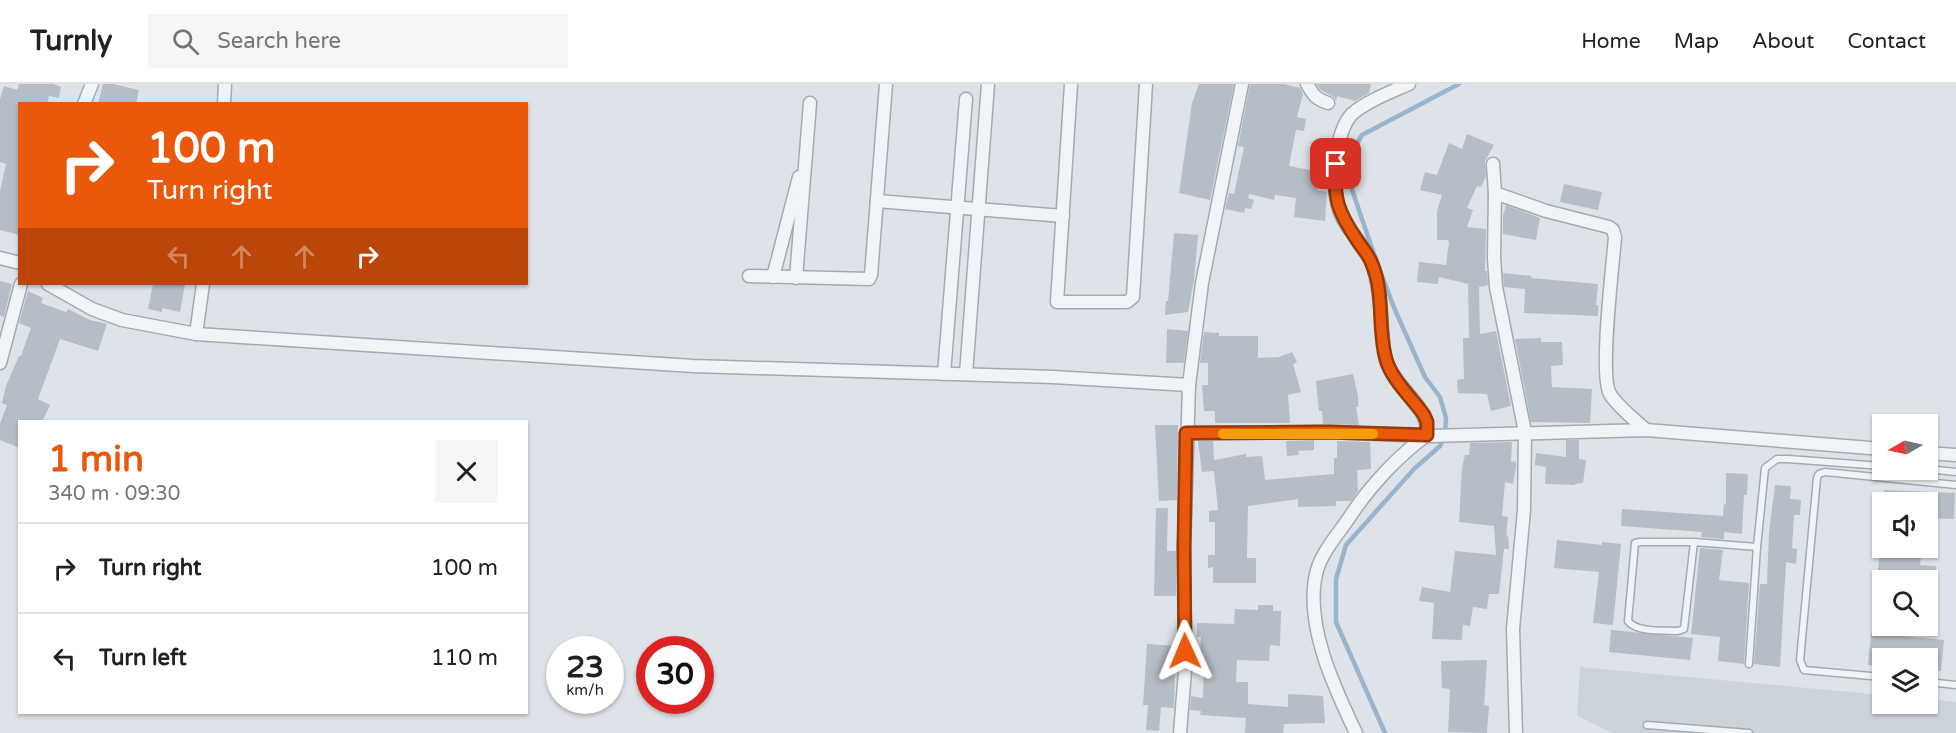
<!DOCTYPE html>
<meta charset="utf-8">
<style>
body{margin:0;font-family:"Varela Round",sans-serif;background:#f6f6f6;color:#202124;height:100vh;display:flex;flex-direction:column;font-size:22px;white-space:nowrap}
*{box-sizing:border-box;margin:0}
p{font-size:20px;color:#757577}
.icon{flex:none;width:33px;height:33px;fill:none;stroke:currentColor;stroke-width:2;stroke-linecap:round;stroke-linejoin:round}
.map{position:relative;flex:1;overflow:hidden}
.drawer{position:absolute;left:18px;top:336px;width:510px;height:294px;display:flex;flex-direction:column;background:#fff;border-radius:0px;box-shadow:0 2px 4px #0004}
.drawer>*{flex:none}
.banner{position:absolute;left:18px;top:18px;width:510px;height:183px;border-radius:0px;box-shadow:0 2px 4px #0004;background:#ea580c;color:#fff;overflow:hidden}
.needle{width:39px;rotate:261deg}
.fabs{position:absolute;left:1872px;top:330px;display:grid;gap:12px}
.fabs a{display:grid;place-items:center;width:66px;height:66px;border-radius:0px;background:#fff;box-shadow:0 2px 4px #0004;font-size:30px}
.speed{position:absolute;left:546px;top:552px;display:flex;gap:12px;font-size:30px;font-weight:700;text-align:center}
.speed>*{display:grid;place-content:center;width:78px;height:78px;border-radius:50%;background:#fff;box-shadow:0 2px 4px #0004;line-height:1}
.speed small{font-size:15px;font-weight:400}
.speed .limit{border:9px solid #d22;background:#fff;color:#111}
.pin{position:absolute;display:grid;place-items:center;width:51px;height:51px;color:#fff;margin:-26px;border-radius:12px;box-shadow:0 3px 9px #0006}
.me{position:absolute;width:66px;margin:-33px;rotate:359deg;stroke-linejoin:round;filter:drop-shadow(0 0 4px #0008)}
.turn{display:flex;align-items:center;gap:21px;height:126px;padding:0 30px;font-size:27px}
.turn .icon{width:78px;height:78px;stroke-width:2.5}
.turn b{display:block;font-size:42px;line-height:51px}
.lanes{display:flex;align-items:center;height:57px;padding:0 30px;background:#0003;justify-content:center;gap:30px;direction:ltr}
.lanes .off{opacity:.35}
.round{display:grid;place-items:center;flex:none;width:63px;height:63px;border-radius:0px;background:#f6f6f6}
.headline{display:flex;align-items:center;justify-content:space-between;height:102px;padding:0 30px}
h1{font-size:36px;font-weight:700;line-height:45px;color:#ea580c}
ul{padding:0;list-style:none}
li{display:flex;align-items:center;gap:18px;height:90px;padding:0 30px;border-top:2px solid #e0e0e0}
li div{flex:1}
li b{display:block;font-size:22px}
li em{font-style:normal}
header{display:flex;align-items:center;gap:36px;box-sizing:border-box;height:84px;padding:0 30px;background:#fff;border-bottom:2px solid #e0e0e0}
header strong{font-size:28px}
nav{display:flex;gap:33px;margin-inline-start:auto;font-size:21px}
.search{width:420px;height:54px;background:#f6f6f6;display:flex;align-items:center;gap:15px;box-sizing:border-box;padding:0 21px;border-radius:0px;color:#757577;font-size:22px}
.map>svg:first-child{display:block}
.built{fill:#ccd3db}
.lines{fill:none;stroke-linecap:round;stroke-linejoin:round}
.stream{stroke:#97b5cc;stroke-width:4.5}
.building{fill:#b5bdc6}
.service-casing{stroke:#a3aab3;stroke-width:9}
.minor-casing{stroke:#a3aab3;stroke-width:15}
.service{stroke:#f1f4f7;stroke-width:6}
.minor{stroke:#f1f4f7;stroke-width:12}
.route-casing{stroke:#983908;stroke-width:15}
.route{stroke:#ea580c;stroke-width:10}
.slow{stroke:#f59e0b;stroke-width:10}
</style>
<header>
<strong>Turnly</strong>
<div class="search"><svg class="icon" aria-label="search" viewBox="0 0 24 24"><circle cx="10" cy="10" r="6"/><path d="M15 15l6 6"/></svg>Search here</div>
<nav><a>Home</a><a>Map</a><a>About</a><a>Contact</a></nav>
</header>
<div class="map">
<svg width="1956" height="649" viewBox="0 0 1956 649">
<rect width="100%" height="100%" fill="#dee3e9"/>
<path class="built" d="M1580 583 1882 611V620H1928V615L1956 618V649H1612L1577 632Z"/>
<g class="lines">
<g class="stream">
<path d="M1375 173 1349 97 1348 75 1362 51 1459 0"/>
<path d="M1379 184 1395 226 1425 293 1440 313 1446 334 1445 352 1440 362 1414 385 1346 461 1336 495V538L1385 649"/>
</g>
</g>
<g class="building">
<path d="M19 0H53L61 3 59 14 49 12 47 20H20V151L0 146V107L6 80 0 78V15L4 2 17 6Z"/>
<path d="M103 0H113L139 6 136 20H98Z"/>
<path d="M1199 0H1234L1210 116 1179 109 1192 19Z"/>
<path d="M1250 0H1284L1300 4 1303 10 1297 33 1306 35 1304 47 1296 46 1289 82 1320 88 1317 106 1327 108 1325 137 1294 133 1296 114 1275 111 1274 116 1249 110 1248 114 1254 116 1251 125 1245 124 1244 129 1225 125 1229 109 1234 110 1244 63 1238 62Z"/>
<path d="M1316 0H1371L1369 9 1355 17 1337 12 1336 17 1334 13 1321 6Z"/>
<path d="M1467 50 1494 61 1485 77 1486 92 1481 103 1477 102 1467 124 1473 126 1467 143 1486 145 1485 187H1487L1488 201 1479 203 1480 250 1496 247 1511 322 1491 327 1487 310 1458 309 1457 296 1464 295 1463 254H1469L1468 200 1439 193 1438 200 1417 198 1419 178 1446 181 1449 158 1448 156H1437V127L1442 111 1420 106 1425 88 1437 91 1449 59 1462 65Z"/>
<path d="M1564 100 1602 108 1598 126 1560 118Z"/>
<path d="M1506 121 1540 134 1536 156 1503 150V132Z"/>
<path d="M1174 149 1198 151 1194 196 1188 228 1165 231 1166 217H1168Z"/>
<path d="M1503 189 1532 192 1531 194 1598 200 1596 221H1598V232L1524 229 1525 205 1504 203Z"/>
<path d="M0 197 12 200 4 233 0 231Z"/>
<path d="M153 200H185L180 228 162 224V228L148 225Z"/>
<path d="M28 207 43 214 41 219 66 228 68 225 90 236 107 240 98 267 60 255 38 315 50 321 42 338H20V364L0 356V340L7 321 2 319 6 302 19 272H21L31 244 19 239Z"/>
<path d="M1167 245 1188 247 1184 279H1166Z"/>
<path d="M1204 248 1219 249V252H1258V274L1279 273 1292 268 1297 278 1293 280 1301 308 1288 311 1290 339H1215V327H1204L1202 301H1208V279H1200Z"/>
<path d="M1541 254V258H1562L1563 281 1551 282 1552 303 1592 305 1590 339 1531 338 1515 255Z"/>
<path d="M1353 290 1358 312V323H1356L1359 341 1323 340 1322 327H1319L1316 297Z"/>
<path d="M1155 341H1178L1177 416 1159 417Z"/>
<path d="M1314 356V366L1298 367 1299 371 1287 372 1286 357Z"/>
<path d="M1566 356H1579V375L1586 376 1583 399 1575 400V401L1545 400 1546 383 1535 381 1536 369 1566 373Z"/>
<path d="M1198 357H1213L1214 376 1246 370V373L1262 372 1265 396 1334 390V374H1337V357L1370 358 1371 385 1357 386 1358 407 1351 417H1336V422L1298 423V415L1248 422 1247 474H1256V499H1213V483L1208 484V471H1215V438H1209V427L1218 426 1214 387 1202 388Z"/>
<path d="M1512 358 1511 377 1516 378V383L1513 400 1505 398 1502 432 1508 433 1506 452 1508 451 1509 465H1504L1499 510H1489L1487 525 1473 523 1470 542 1463 541 1462 556 1432 555 1434 519 1419 517 1422 503 1450 508 1455 467 1496 471 1494 442 1459 438 1462 384 1465 371H1469L1470 359Z"/>
<path d="M1726 389 1748 390 1747 411H1744L1742 450 1724 448V455L1701 453 1702 448 1621 442 1622 425 1723 432 1724 420H1726Z"/>
<path d="M1775 401 1791 402 1790 415 1801 416 1800 431H1794L1792 464 1797 465 1796 480 1786 478 1780 583 1754 580 1760 500H1767L1769 448Z"/>
<path d="M1884 406 1955 409 1954 435 1928 434V418H1883Z"/>
<path d="M1156 424H1168L1167 467H1176V512H1154Z"/>
<path d="M1557 456 1602 461V458L1621 460 1613 541 1593 539 1599 488 1554 484Z"/>
<path d="M1700 464 1723 466 1719 496 1749 499 1744 580 1718 577 1720 553 1691 550Z"/>
<path d="M1880 464H1922L1920 481 1936 482 1935 496H1877Z"/>
<path d="M1258 521H1273V527H1281L1280 562 1270 561 1269 577 1237 576 1236 598H1248V620L1288 623V610L1323 612 1325 639 1284 640 1283 649H1245L1246 634 1200 631 1201 627 1190 626 1191 612 1203 614 1204 576 1200 575 1201 553H1197V539L1234 540 1235 525 1258 526Z"/>
<path d="M1611 546 1693 554 1690 576 1609 568Z"/>
<path d="M1871 549 1944 556 1941 587 1928 586V574H1882V582L1868 581Z"/>
<path d="M1147 560 1176 562 1174 624 1161 623 1159 647 1146 646 1148 621H1143Z"/>
<path d="M1487 576 1484 621 1489 622 1487 649 1448 648 1450 605 1442 604 1441 577Z"/>
</g>
<g class="lines">
<g class="service-casing">
<g id="service">
<path d="M1928 385 1956 388"/>
<path d="M1694 458 1684 545 1678 547C1664 546 1637 549 1628 537L1635 459 1640 458H1694L1757 463"/>
<path d="M1749 580 1757 463 1765 384 1777 375H1788L1882 382"/>
<path d="M1882 593 1804 586 1800 576 1817 394 1819 390 1825 388 1956 401"/>
<path d="M1928 598 1956 601"/>
<path d="M1647 641 1749 649"/>
</g>
</g>
<g class="minor-casing">
<g id="minor">
<path d="M1071 0 1057 218H1127L1133 213 1146 0"/>
<path d="M1307 0C1313 11 1316 15 1328 19"/>
<path d="M84 20 92 0"/>
<path d="M224 20 225 0"/>
<path d="M1493 80 1495 109 1494 174 1496 203 1525 348 1524 426 1513 545 1516 649"/>
<path d="M1495 109 1546 127 1609 143 1613 146 1615 153C1613 181 1599 291 1610 310 1618 323 1634 335 1646 346"/>
<path d="M877 117 1063 132"/>
<path d="M0 174 20 179"/>
<path d="M749 192 869 195 871 191 886 0"/>
<path d="M773 193 799 93"/>
<path d="M796 194 810 19"/>
<path d="M48 200 92 225 122 236 196 250 693 282 1053 293 1189 301"/>
<path d="M196 250 203 200"/>
<path d="M0 279 21 200"/>
<path d="M944 290 966 15"/>
<path d="M966 290 988 0"/>
<path d="M1186 349 1328 348 1432 352 1646 346 1882 365"/>
<path d="M1928 369 1956 371"/>
<path d="M1180 649 1185 587 1184 465 1189 301 1202 199 1242 0"/>
<path d="M1356 649C1334 603 1303 538 1317 486 1323 466 1340 448 1351 431 1370 402 1399 371 1427 351 1429 320 1395 304 1386 277 1383 267 1383 255 1382 245 1381 224 1379 202 1373 182 1367 163 1349 149 1341 131 1330 108 1334 49 1352 30 1367 17 1391 8 1409 0"/>
</g>
</g>
<use href="#service" class="service"/>
<use href="#minor" class="minor"/>
</g>
<g class="lines">
<g class="route-casing">
<path id="route" d="M1185 567 1184 465 1186 349 1328 348 1427 351V338L1424 331C1412 314 1391 295 1386 275 1377 244 1385 210 1372 180 1369 171 1362 164 1357 156 1338 128 1333 114 1336 80"/>
</g>
<use href="#route" class="route"/>
<path class="slow" d="M1223 350H1373"/>
</g>
</svg>
<div class="fabs">
<a><svg class="needle" viewBox="-14 -14 28 28"><path d="M0-13l5 13h-10z" fill="#e53935"/><path d="M0 13l5-13h-10z" fill="#757577"/></svg></a>
<a><svg class="icon" aria-label="sound" viewBox="0 0 24 24"><path d="M4 9h4l5-4v14l-5-4H4zM17 9q2 3 0 6"/></svg></a>
<a><svg class="icon" aria-label="search" viewBox="0 0 24 24"><circle cx="10" cy="10" r="6"/><path d="M15 15l6 6"/></svg></a>
<a><svg class="icon" aria-label="layers" viewBox="0 0 24 24"><path d="M12 4l9 5-9 5-9-5zM3 14l9 5 9-5"/></svg></a>
</div>
<div class="speed"><div>23<small>km/h</small></div><div class="limit">30</div></div>
<div class="pin" style="left:1336px;top:80px;background:#d93025"><svg class="icon" aria-label="arrive" viewBox="0 0 24 24"><path d="M6 21V4h12l-3 4 3 4H6"/></svg></div>
<svg class="me" style="left:1185px;top:567px" viewBox="-20 -20 40 40"><path d="M0-17L14 15 0 8-14 15z" fill="#ea580c" stroke="#fff" stroke-width="4"/></svg>
<div class="banner">
<div class="turn"><svg class="icon" aria-label="right" viewBox="0 0 24 24"><path d="M7 20v-9h11M14 6l5 5-5 5"/></svg><div><b>100 m</b>Turn right</div></div>
<div class="lanes"><svg class="icon off" aria-label="left" viewBox="0 0 24 24"><path d="M17 20v-9H6M10 6l-5 5 5 5"/></svg><svg class="icon off" aria-label="ahead" viewBox="0 0 24 24"><path d="M12 20V5M6 11l6-6 6 6"/></svg><svg class="icon off" aria-label="ahead" viewBox="0 0 24 24"><path d="M12 20V5M6 11l6-6 6 6"/></svg><svg class="icon" aria-label="right" viewBox="0 0 24 24"><path d="M7 20v-9h11M14 6l5 5-5 5"/></svg></div>
</div>
<section class="drawer">
<div class="headline"><div><h1>1 min</h1><p>340 m · 09:30</p></div><a class="round"><svg class="icon" aria-label="close" viewBox="0 0 24 24"><path d="M6 6l12 12M18 6L6 18"/></svg></a></div>
<ul>
<li><svg class="icon" aria-label="right" viewBox="0 0 24 24"><path d="M7 20v-9h11M14 6l5 5-5 5"/></svg><div><b>Turn right</b></div><em>100 m</em></li>
<li><svg class="icon" aria-label="left" viewBox="0 0 24 24"><path d="M17 20v-9H6M10 6l-5 5 5 5"/></svg><div><b>Turn left</b></div><em>110 m</em></li>
</ul>
</section>
</div>
